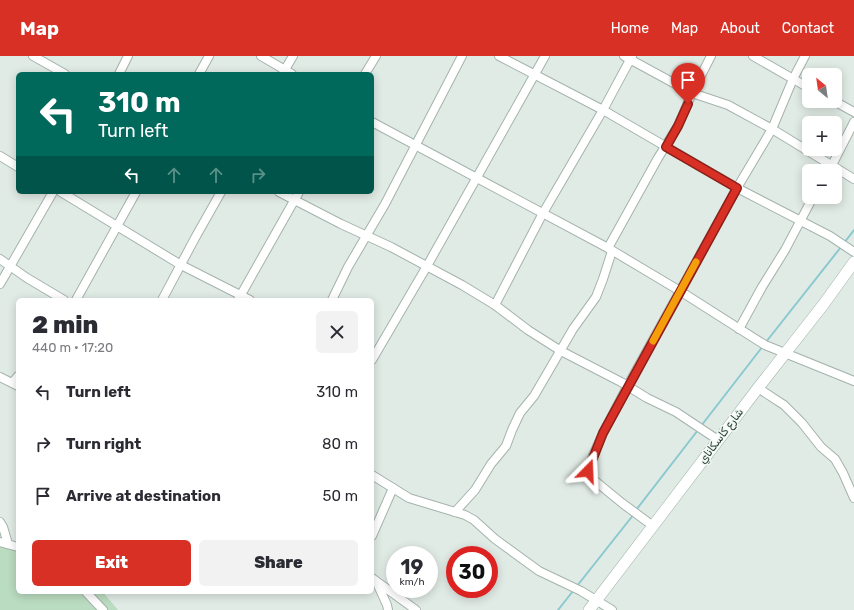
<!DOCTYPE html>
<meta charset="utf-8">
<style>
body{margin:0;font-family:Rubik,"Noto Naskh Arabic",sans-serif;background:#f2f2f3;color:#2b2b33;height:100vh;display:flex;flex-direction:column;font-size:15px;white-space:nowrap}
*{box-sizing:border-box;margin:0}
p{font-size:13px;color:#7c7c81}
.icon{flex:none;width:22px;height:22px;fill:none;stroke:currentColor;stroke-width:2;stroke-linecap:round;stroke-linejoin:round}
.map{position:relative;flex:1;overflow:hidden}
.drawer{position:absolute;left:16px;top:242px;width:358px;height:296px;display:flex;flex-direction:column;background:#fff;border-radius:6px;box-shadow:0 2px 10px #0003}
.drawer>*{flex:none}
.banner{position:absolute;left:16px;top:16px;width:358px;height:122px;border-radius:6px;box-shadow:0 2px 10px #0003;background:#00695c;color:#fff;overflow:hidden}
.needle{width:26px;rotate:331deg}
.controls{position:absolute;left:802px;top:12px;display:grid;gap:8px}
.controls a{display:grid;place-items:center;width:40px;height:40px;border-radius:6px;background:#fff;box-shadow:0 2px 10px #0003;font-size:20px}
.speed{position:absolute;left:386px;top:490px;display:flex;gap:8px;font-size:20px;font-weight:700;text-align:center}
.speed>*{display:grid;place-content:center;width:52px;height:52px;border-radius:50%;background:#fff;box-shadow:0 2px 10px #0003;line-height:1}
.speed small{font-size:10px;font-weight:400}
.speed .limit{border:6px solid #d22;background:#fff;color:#111}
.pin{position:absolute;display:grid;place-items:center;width:34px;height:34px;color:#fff;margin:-41px -17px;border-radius:50% 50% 50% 0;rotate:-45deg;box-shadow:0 0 4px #0007}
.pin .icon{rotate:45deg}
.me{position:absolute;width:44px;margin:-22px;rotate:21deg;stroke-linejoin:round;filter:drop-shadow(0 0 3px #0008)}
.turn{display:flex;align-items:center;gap:14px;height:84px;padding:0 16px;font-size:18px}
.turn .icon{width:52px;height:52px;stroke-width:2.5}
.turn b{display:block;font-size:28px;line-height:34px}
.lanes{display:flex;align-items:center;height:38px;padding:0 16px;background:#0003;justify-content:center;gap:20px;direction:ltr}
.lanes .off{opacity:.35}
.round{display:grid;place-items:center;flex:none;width:42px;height:42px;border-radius:6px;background:#f2f2f3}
.summary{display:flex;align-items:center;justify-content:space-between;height:68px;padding:0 16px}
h1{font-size:24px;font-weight:800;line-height:30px}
.button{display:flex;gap:8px;margin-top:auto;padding:8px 16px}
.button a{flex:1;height:46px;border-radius:6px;background:#d93025;color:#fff;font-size:16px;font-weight:800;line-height:46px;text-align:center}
.button a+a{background:#f2f2f3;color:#2b2b33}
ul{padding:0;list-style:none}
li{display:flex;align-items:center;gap:12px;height:52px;padding:0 16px}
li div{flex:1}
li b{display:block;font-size:15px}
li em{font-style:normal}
header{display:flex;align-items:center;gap:24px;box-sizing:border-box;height:56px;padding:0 20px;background:#d93025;color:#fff}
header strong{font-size:19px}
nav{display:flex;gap:22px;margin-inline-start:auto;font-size:14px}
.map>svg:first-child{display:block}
.green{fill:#badcc0}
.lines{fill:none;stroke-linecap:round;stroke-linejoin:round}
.stream{stroke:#8ac9cf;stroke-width:2}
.street-casing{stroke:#a4b3ac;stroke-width:10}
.secondary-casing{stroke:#a0b6ac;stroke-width:12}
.street{stroke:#fff;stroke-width:8}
.secondary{stroke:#fff;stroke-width:11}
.route-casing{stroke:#8d1f18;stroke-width:10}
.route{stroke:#d93025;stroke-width:7}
.slow{stroke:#f59e0b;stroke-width:7}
.labels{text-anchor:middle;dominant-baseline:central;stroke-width:3;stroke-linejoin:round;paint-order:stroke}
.street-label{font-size:11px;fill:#223b32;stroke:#f1f8f4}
</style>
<header>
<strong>Map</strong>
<nav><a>Home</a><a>Map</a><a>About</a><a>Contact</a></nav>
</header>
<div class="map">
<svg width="854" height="554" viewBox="0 0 854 554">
<rect width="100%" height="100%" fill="#e1ebe5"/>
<path class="green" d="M0 488 18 490V536H103L118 554H0Z"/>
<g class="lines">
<g class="stream">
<path d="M844 187 854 174"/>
<path d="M766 286 841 191"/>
<path d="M701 370 763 290"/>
<path d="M636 454 698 374"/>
<path d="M577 530 634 458"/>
<path d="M558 554 573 535"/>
</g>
<g class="street-casing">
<g id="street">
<path d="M33 0 65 18"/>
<path d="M261 0 292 18"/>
<path d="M499 0 603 54 737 132 830 180 854 196"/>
<path d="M624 0 692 37 728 49 772 73 854 123"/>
<path d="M753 0 809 32"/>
<path d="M283 17 293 0"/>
<path d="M119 18 128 0"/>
<path d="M199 18 209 0"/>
<path d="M365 18 376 0"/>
<path d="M834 45 854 56"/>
<path d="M372 66 608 192 680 235 765 289 854 325"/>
<path d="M0 100 18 111"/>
<path d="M829 115 854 66"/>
<path d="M61 136 181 209 250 244"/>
<path d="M279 136 341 168 391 191 462 229 495 249 528 274 561 295 621 326 647 342 676 356 718 384"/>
<path d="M608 192 658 102 678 70 692 37 711 0"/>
<path d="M0 203 27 222 64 244"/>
<path d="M0 228 53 136"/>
<path d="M76 244 136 136"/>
<path d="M162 244 195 182 221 136"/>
<path d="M238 244 299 136"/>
<path d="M332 244 348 211 385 148 462 0"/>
<path d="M495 249 543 157 603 54 632 0"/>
<path d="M739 273 762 231 785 194 813 141"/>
<path d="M372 304 427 210 545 0"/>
<path d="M0 321 18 330"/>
<path d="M13 326 18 320"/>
<path d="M758 332 784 349 802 367 821 391 835 403 843 417 854 442"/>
<path d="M372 419 409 442 465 459 474 464 495 483 539 515 581 535 612 554"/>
<path d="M455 456 475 434 491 408 506 390 512 374 520 357 534 340 573 273 596 241 603 223 612 195"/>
<path d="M0 466 3 471 8 488"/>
<path d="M653 470 622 447 589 420 587 415 588 411 603 377 627 331 737 132 772 73 793 23 805 0"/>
<path d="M372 480 393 432"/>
<path d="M0 486 18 491"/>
<path d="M372 522 416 554"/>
<path d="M377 527 387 549 388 554"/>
<path d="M86 536 103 554"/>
</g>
</g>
<g class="secondary-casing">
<path id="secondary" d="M589 554 758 332 823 249 854 206"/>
</g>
<use href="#street" class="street"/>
<use href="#secondary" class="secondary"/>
</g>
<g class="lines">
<g class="route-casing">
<path id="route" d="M588 415 603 377 737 132 666 91 678 70 688 48"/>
</g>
<use href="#route" class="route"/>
<path class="slow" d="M653 285 696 206"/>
</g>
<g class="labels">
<g class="street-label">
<text transform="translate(721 380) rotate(-53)">شارع كاسكاناي</text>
</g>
</g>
</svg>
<div class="controls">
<a><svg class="needle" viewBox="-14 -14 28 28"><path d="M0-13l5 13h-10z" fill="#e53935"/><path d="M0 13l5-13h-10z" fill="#7c7c81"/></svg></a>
<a>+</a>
<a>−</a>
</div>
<div class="speed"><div>19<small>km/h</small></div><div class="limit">30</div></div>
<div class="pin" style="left:688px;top:48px;background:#d93025"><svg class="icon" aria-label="arrive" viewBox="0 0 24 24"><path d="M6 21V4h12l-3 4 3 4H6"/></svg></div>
<svg class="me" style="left:588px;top:415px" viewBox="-20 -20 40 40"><path d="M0-17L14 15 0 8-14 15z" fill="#d93025" stroke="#fff" stroke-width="4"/></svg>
<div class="banner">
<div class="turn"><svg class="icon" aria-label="left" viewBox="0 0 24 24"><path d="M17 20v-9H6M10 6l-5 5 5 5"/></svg><div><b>310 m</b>Turn left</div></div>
<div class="lanes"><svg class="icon" aria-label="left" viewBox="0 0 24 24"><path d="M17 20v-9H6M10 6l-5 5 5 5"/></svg><svg class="icon off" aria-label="ahead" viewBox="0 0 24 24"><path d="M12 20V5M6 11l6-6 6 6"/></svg><svg class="icon off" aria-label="ahead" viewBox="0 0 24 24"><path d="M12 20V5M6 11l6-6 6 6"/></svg><svg class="icon off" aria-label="right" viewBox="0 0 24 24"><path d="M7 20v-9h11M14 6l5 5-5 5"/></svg></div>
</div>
<section class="drawer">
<div class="summary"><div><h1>2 min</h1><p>440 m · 17:20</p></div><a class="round"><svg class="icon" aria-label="close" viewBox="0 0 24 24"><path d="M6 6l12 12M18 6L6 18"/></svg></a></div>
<ul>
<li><svg class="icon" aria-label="left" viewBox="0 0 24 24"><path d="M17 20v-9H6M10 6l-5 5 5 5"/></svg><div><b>Turn left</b></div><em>310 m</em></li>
<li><svg class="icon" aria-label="right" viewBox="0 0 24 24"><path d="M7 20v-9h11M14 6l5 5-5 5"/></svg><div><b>Turn right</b></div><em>80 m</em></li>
<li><svg class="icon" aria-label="arrive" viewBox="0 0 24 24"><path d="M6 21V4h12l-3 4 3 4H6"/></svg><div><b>Arrive at destination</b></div><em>50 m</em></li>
</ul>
<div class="button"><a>Exit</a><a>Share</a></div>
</section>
</div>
